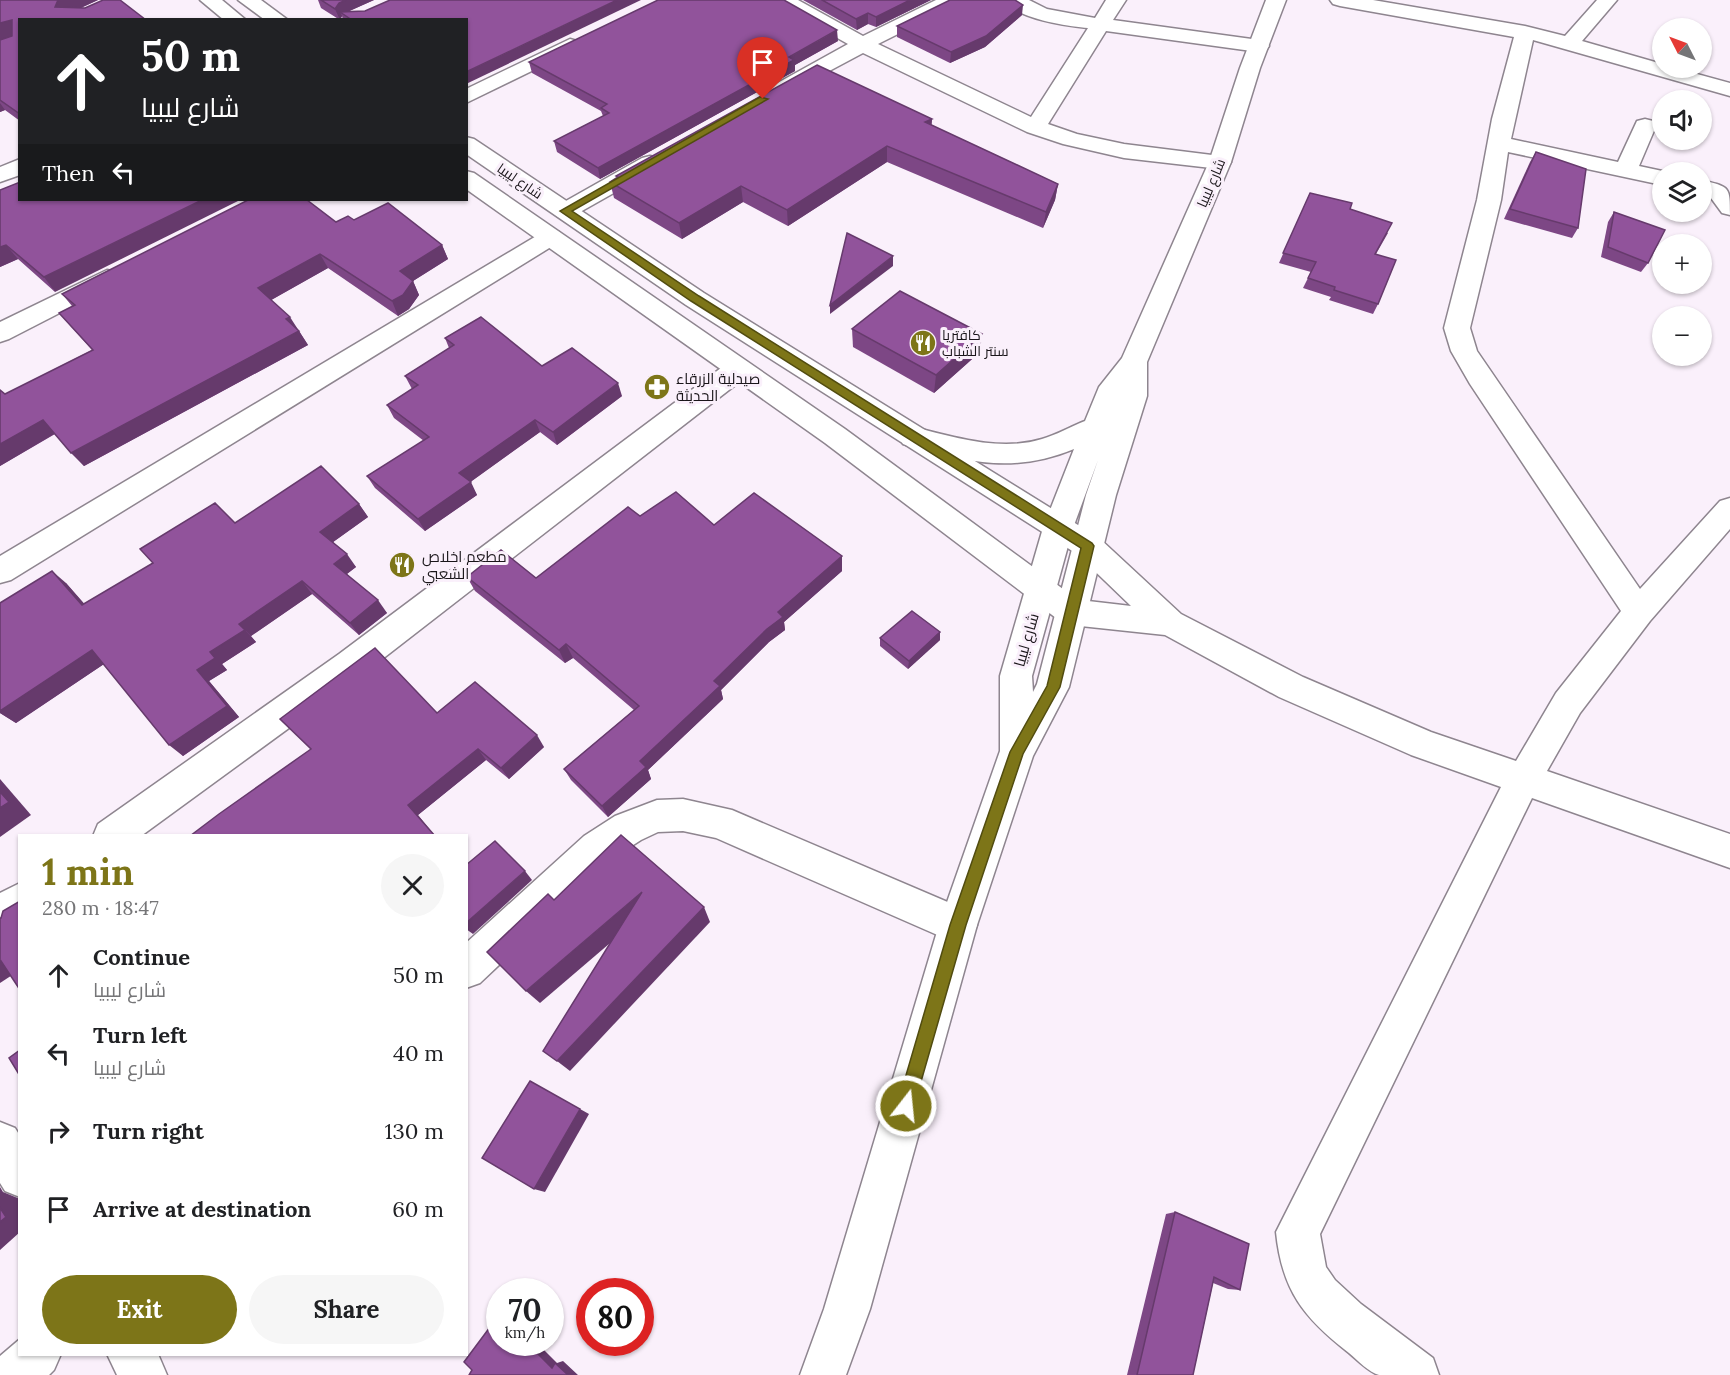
<!DOCTYPE html>
<meta charset="utf-8">
<style>
body{margin:0;font-family:Lora,Cairo,serif;background:#f6f6f6;color:#202124;height:100vh;display:flex;flex-direction:column;font-size:22px;white-space:nowrap}
*{box-sizing:border-box;margin:0}
p{font-size:20px;color:#757577}
.icon{flex:none;width:33px;height:33px;fill:none;stroke:currentColor;stroke-width:2;stroke-linecap:round;stroke-linejoin:round}
.map{position:relative;flex:1;overflow:hidden}
.details{position:absolute;left:18px;top:834px;width:450px;height:522px;display:flex;flex-direction:column;background:#fff;border-radius:0px;box-shadow:0 2px 4px #0004}
.details>*{flex:none}
.hud{position:absolute;left:18px;top:18px;width:450px;height:183px;border-radius:0px;box-shadow:0 2px 4px #0004;background:#202124;color:#fff;overflow:hidden}
.needle{width:39px;rotate:312deg}
.buttons{position:absolute;left:1652px;top:18px;display:grid;gap:12px}
.buttons a{display:grid;place-items:center;width:60px;height:60px;border-radius:50%;background:#fff;box-shadow:0 2px 4px #0004;font-size:30px}
.speed{position:absolute;left:486px;top:1278px;display:flex;gap:12px;font-size:30px;font-weight:700;text-align:center}
.speed>*{display:grid;place-content:center;width:78px;height:78px;border-radius:50%;background:#fff;box-shadow:0 2px 4px #0004;line-height:1}
.speed small{font-size:15px;font-weight:400}
.speed .limit{border:9px solid #d22;background:#fff;color:#111}
.pin{position:absolute;display:grid;place-items:center;width:51px;height:51px;color:#fff;margin:-62px -26px;border-radius:50% 50% 50% 0;rotate:-45deg;box-shadow:0 0 6px #0007}
.pin .icon{rotate:45deg}
.me{position:absolute;width:66px;margin:-33px;rotate:16deg;stroke-linejoin:round;filter:drop-shadow(0 0 4px #0008)}
.turn{display:flex;align-items:center;gap:21px;height:126px;padding:0 24px;font-size:27px}
.turn .icon{width:78px;height:78px;stroke-width:2.5}
.turn b{display:block;font-size:42px;line-height:51px}
.then{display:flex;align-items:center;height:57px;padding:0 24px;background:#0003;gap:12px;font-size:22px}
.round{display:grid;place-items:center;flex:none;width:63px;height:63px;border-radius:32px;background:#f6f6f6}
.summary{display:flex;align-items:center;justify-content:space-between;height:102px;padding:0 24px}
h1{font-size:36px;font-weight:800;line-height:45px;color:#7d7518}
.cta{display:flex;gap:12px;margin-top:auto;padding:12px 24px}
.cta a{flex:1;height:69px;border-radius:36px;background:#7d7518;color:#fff;font-size:24px;font-weight:800;line-height:69px;text-align:center}
.cta a+a{background:#f6f6f6;color:#202124}
ul{padding:0;list-style:none}
li{display:flex;align-items:center;gap:18px;height:78px;padding:0 24px}
li div{flex:1}
li b{display:block;font-size:22px}
li em{font-style:normal}
.map>svg:first-child{display:block}
.lines{fill:none;stroke-linecap:round;stroke-linejoin:round}
.minor-casing{stroke:#8e858f;stroke-width:3}
.major-casing{stroke:#8e858f;stroke-width:3}
.highway-casing{stroke:#8e858f;stroke-width:3}
.minor{fill:#fff;fill-rule:evenodd}
.major{fill:#fff;fill-rule:evenodd}
.highway{fill:#fff;fill-rule:evenodd}
.wall{fill:#7d4785}
.shaded-wall{fill:#663a6c}
.building{fill:#91539b;stroke:#663a6c;stroke-width:1.5}
.route{fill:#7d7518;stroke:#514c10;stroke-width:1.5}
.labels{text-anchor:middle;dominant-baseline:central;stroke-width:6;stroke-linejoin:round;paint-order:stroke}
.far-street-label{font-size:14px;fill:#1a161a;stroke:#faf0fb}
.far-poi-label{font-size:14px;fill:#1a161a;stroke:#faf0fb;text-anchor:start}
.poi-label{font-size:15px;fill:#1a161a;stroke:#faf0fb;text-anchor:start}
.street-label{font-size:15px;fill:#1a161a;stroke:#faf0fb}
</style>
<div class="map">
<svg width="1730" height="1375" viewBox="0 0 1730 1375">
<rect width="100%" height="100%" fill="#faf0fb"/>
<g class="lines">
<g class="minor-casing">
<g id="minor">
<path d="M774 0H798L863 36 936 0H961L958 4 878 44 1031 117 1088 28C1066 26 1017 19 1004 0H1029L1047 9 1095 18 1106 0H1126L1113 20 1259 40 1266 42 1269 46 1266 50 1259 52 1106 31 1048 124 1077 134 1124 144 1228 157 1231 162 1228 167 1220 169 1124 158 1063 144 1027 132 863 53 788 93 781 95 774 93 770 89 774 85 848 44 777 4Z"/>
<path d="M1330 0H1373L1525 26 1565 36 1597 0H1617L1582 41 1662 64V68H1675L1730 83V96L1533 40 1511 139 1618 162 1637 121 1645 119 1653 121 1656 126 1639 166 1667 172H1662V185L1508 152 1501 200 1470 328 1477 351 1640 589 1720 501 1730 498V529L1650 621 1580 713 1547 771 1730 834V868L1532 798 1320 1234 1326 1267 1335 1280 1361 1304 1433 1358 1439 1375C1422 1375 1396 1375 1379 1375 1370 1373 1357 1360 1349 1353 1304 1318 1282 1291 1276 1232L1501 787 1411 755 1279 697 1165 635 1071 625 1060 621 1055 612 1060 603 1071 599 1131 606 1077 554 1073 546 1077 538 1088 534 1099 538 1181 614 1303 677 1431 732 1516 761 1556 693 1621 611 1470 384 1451 351 1444 328 1477 200 1492 119 1514 37 1340 6 1333 4Z"/>
<path d="M570 39 577 41 580 45 577 49 466 103V89Z"/>
<path d="M650 156 658 158 661 163 658 168 573 216 565 218 557 216 553 211 557 206 642 158Z"/>
<path d="M20 159V175L0 182V167Z"/>
<path d="M1701 180C1730 187 1730 186 1730 215L1722 213 1711 198 1701 195Z"/>
<path d="M551 230 559 232 563 237 559 242 11 580 0 583V556L543 232Z"/>
<path d="M107 270 116 272 119 278 116 284 9 339 0 342V322Z"/>
<path d="M738 360 747 362 751 369 747 376 363 674 141 836H93L98 824 339 654 729 362Z"/>
<path d="M683 799 732 810 971 912 977 925 971 938 958 944 716 838 683 831 658 832 641 840 610 860 480 983 466 988V943L584 836 615 816 657 800Z"/>
<path d="M20 883V924L0 933V893Z"/>
<path d="M0 1122 15 1128 20 1136V1197L5 1191 0 1183Z"/>
<path d="M20 1339V1354H61L54 1370 49 1375H0V1356Z"/>
<path d="M107 1354H158L167 1375H117Z"/>
</g>
</g>
<g class="major-casing">
<g id="major">
<path d="M200 0H222L246 20H224Z"/>
<path d="M238 0H261L288 20H265Z"/>
<path d="M466 137 474 139 704 293 1099 538 1103 546 1099 554 1088 558 1077 554 686 305 466 154Z"/>
<path d="M466 171 474 173 845 429 1082 603 1087 612 1082 621 1071 625 1060 621 825 443 466 189Z"/>
</g>
</g>
<g class="highway-casing">
<path id="highway" d="M1266 0H1286L1260 68 1231 162 1147 362V396L1116 495 1069 687 1033 756 977 925 870 1309 846 1375H800L824 1309 939 925 1000 751V676L1043 528 1074 449C1016 473 971 463 913 447L903 444 899 437 903 430 913 427C954 437 1000 452 1042 439 1056 435 1070 427 1085 421L1099 387 1122 358 1209 162 1240 68ZM1098 460 1086 495 1037 684 1033 692 1032 676 1073 528Z"/>
</g>
<use href="#minor" class="minor"/>
<use href="#major" class="major"/>
<use href="#highway" class="highway"/>
</g>
<g class="wall">
<path d="M0 0H98L81 8 146 20H20V121L5 110 0 112Z"/>
<path d="M318 0H374L349 11 466 20H343L342 16 340 20 321 8Z"/>
<path d="M803 0H931L876 27 868 24 857 30Z"/>
<path d="M1022 15 985 47 950 63 897 37V26Z"/>
<path d="M838 41 795 65V71L600 179 557 152 554 141 603 116 601 111 532 73 529 62Z"/>
<path d="M932 119 931 125 1058 184 1055 200 1043 228 887 162 788 226 743 202 682 239 614 198 610 182 617 178 616 176Z"/>
<path d="M1536 152 1578 228 1572 238 1504 219 1530 162Z"/>
<path d="M0 190 55 292 18 259 0 267Z"/>
<path d="M1310 193 1350 209 1388 233 1376 254 1378 304 1373 314 1329 300 1331 297 1303 288 1311 272 1279 263Z"/>
<path d="M1614 212 1648 263 1641 272 1601 257 1608 222Z"/>
<path d="M354 220 442 245 448 259 413 281 419 295 409 309 398 316 328 268 271 300 299 331 308 345 84 466 55 434 0 466V390L5 394 92 350 59 313 72 306 62 294 336 222Z"/>
<path d="M852 329 980 352 934 393 853 347Z"/>
<path d="M445 338 542 366 622 396 557 445 540 432 470 482 477 495 425 531 375 488 367 476 424 441 394 418 387 405 412 389 405 376 449 348Z"/>
<path d="M359 504 368 517 333 542 356 567 347 574 387 613 359 635 312 594 251 636 256 642 222 664 227 670 209 681 239 717 183 756 104 664 16 723 0 713V603L66 583 84 604 235 523Z"/>
<path d="M640 516 714 525 842 571 784 622 785 630 769 642 721 690 723 699 648 770 651 779 608 817 571 780 564 769 634 710 573 658 565 663 475 591 467 577 536 578Z"/>
<path d="M940 632V640L908 669 880 646V638Z"/>
<path d="M437 713 544 747 509 779 486 760 418 815 190 836Z"/>
<path d="M1175 1212 1240 1290 1228 1289 1213 1283 1193 1375H1127L1166 1214Z"/>
</g>
<g class="shaded-wall">
<path d="M58 0H98L67 14 55 7Z"/>
<path d="M346 0H374L343 14 340 12 342 16 340 20 335 9 339 3Z"/>
<path d="M617 0H641L466 84V72Z"/>
<path d="M910 0H931L876 27V17Z"/>
<path d="M1023 5 1022 15 985 47 950 63 951 52Z"/>
<path d="M868 13V24L857 30 856 19Z"/>
<path d="M12 20 20 35 0 41V23Z"/>
<path d="M837 30 838 41 795 65V71L600 179 598 168Z"/>
<path d="M0 103 5 110 0 112Z"/>
<path d="M932 119 931 134 925 122Z"/>
<path d="M887 146V162L788 226 787 210Z"/>
<path d="M1058 184 1055 200 1043 228 1046 212Z"/>
<path d="M741 186 743 202 682 239 679 223Z"/>
<path d="M202 200H240L55 292 44 277Z"/>
<path d="M6 245 18 259 0 267V247Z"/>
<path d="M442 245 448 259 413 281 419 295 409 309 398 316 392 301 400 271Z"/>
<path d="M320 254 328 268 266 303 258 288Z"/>
<path d="M893 256V266L830 314V305Z"/>
<path d="M290 317 308 345 84 466 71 453Z"/>
<path d="M982 334 980 352 934 393 936 375Z"/>
<path d="M618 383 622 396 557 445 553 432Z"/>
<path d="M43 420 56 433 0 466V444Z"/>
<path d="M535 420 540 432 465 486 459 473Z"/>
<path d="M471 482 477 495 425 531 418 519Z"/>
<path d="M359 504 368 517 329 545 320 532Z"/>
<path d="M347 554 356 567 344 576 334 564Z"/>
<path d="M842 556V571L784 622 785 630 769 642 721 690 723 699 648 770 651 779 608 817 602 806 640 761 778 612Z"/>
<path d="M52 571 66 583 96 617 82 605Z"/>
<path d="M302 581 312 594 251 636 239 624Z"/>
<path d="M378 600 387 613 359 635 350 623Z"/>
<path d="M245 630 256 642 222 664 227 670 209 681 239 717 183 756 169 745 197 670 210 652Z"/>
<path d="M940 632V640L908 669 909 661Z"/>
<path d="M566 644 573 658 565 663 559 650Z"/>
<path d="M92 650 107 662 16 723 0 713V711Z"/>
<path d="M537 735 544 747 509 779 501 768Z"/>
<path d="M478 749 486 760 418 815 435 836 408 805Z"/>
<path d="M0 779 31 815 0 837Z"/>
<path d="M525 871 532 880 473 934 466 929V923Z"/>
<path d="M642 892 651 908 540 1003 526 991Z"/>
<path d="M704 907 710 922 570 1071 557 1061Z"/>
<path d="M1 961 20 970 0 983V962Z"/>
<path d="M580 1109 589 1114 545 1192 534 1189Z"/>
<path d="M0 1187 3 1192 20 1199V1232L0 1250Z"/>
<path d="M526 1342H536L557 1363 563 1361 578 1375H568L552 1368Z"/>
</g>
<g class="building">
<path d="M0 0H58L55 7 85 8 103 0H120L146 20H20V114L0 100V40L12 36V20L0 23Z"/>
<path d="M321 0H346L339 3 335 9Z"/>
<path d="M390 0H617L466 72V20H352L340 12 365 11Z"/>
<path d="M658 0H784L837 30 789 57 794 60 598 168 554 141 609 113 601 108 607 104 529 62Z"/>
<path d="M822 0H910L876 17 868 13 856 19Z"/>
<path d="M950 0H1015L1023 5 986 36 951 52 897 26Z"/>
<path d="M817 65 932 119 925 122 1058 184 1046 212 887 146 787 210 741 186 679 223 610 182 618 177 616 176Z"/>
<path d="M1536 152 1586 169 1578 228 1510 209Z"/>
<path d="M20 182V200H202L44 277 6 245 0 247V190Z"/>
<path d="M1310 193 1352 203 1350 209 1392 223 1375 254 1396 260 1378 304 1334 290 1335 287 1308 278 1316 262 1283 253Z"/>
<path d="M248 200H307L336 222 348 216 354 220 388 203 442 245 400 271 413 281 403 295 392 301 320 254 258 288 290 317 286 319 299 331 71 453 43 420 0 444V390L5 394 93 350 59 313 75 305 62 294Z"/>
<path d="M1614 212 1665 230 1648 263 1608 247Z"/>
<path d="M847 233 893 256 830 305Z"/>
<path d="M900 291 982 334 936 375 852 329Z"/>
<path d="M481 317 542 366 572 348 618 383 553 432 535 420 459 473 471 482 418 519 367 476 429 437 387 405 418 385 405 376 454 345 445 338Z"/>
<path d="M321 466 359 504 320 532 347 554 334 564 378 600 350 623 302 581 239 624 245 630 210 652 215 658 197 670 227 706 169 745 92 650 0 711V603L52 571 82 605 153 563 140 549 215 503 235 523Z"/>
<path d="M676 492 714 525 754 493 842 556 778 612 783 617 767 629 714 681 720 686 640 761 646 767 602 806 564 769 639 706 566 644 559 650 467 577 501 550 536 578 628 507 640 516Z"/>
<path d="M912 611 940 632 909 661 880 638Z"/>
<path d="M375 648 437 713 475 682 537 735 501 768 478 749 408 805 435 836H190L219 814 311 749 280 719Z"/>
<path d="M0 792 9 802 0 808Z"/>
<path d="M621 835 704 907 557 1061 543 1051 642 892 526 991 487 952 548 894 554 900Z"/>
<path d="M495 841 525 871 466 923V865Z"/>
<path d="M20 901V990L1 961 0 962V918H1L3 911Z"/>
<path d="M20 1050V1076L9 1058Z"/>
<path d="M530 1081 580 1109 534 1189 482 1158Z"/>
<path d="M0 1208 6 1217 0 1222Z"/>
<path d="M1175 1212 1249 1244 1240 1290 1214 1277 1193 1375H1137Z"/>
<path d="M499 1315 500 1342H526L552 1368 555 1363 568 1375H469L472 1370 464 1362Z"/>
</g>
<path class="route" d="M760 97 768 99 572 211 699 296 1092 543 1094 546 1060 687 1023 754 966 925 914 1106 912 1112 906 1115 900 1112 897 1106 950 925 1010 752 1047 686 1081 548 691 301 560 211Z"/>
<defs>
<g id="restaurant-disc" transform="scale(1.35)"><circle r="9.5" fill="#7d7518" stroke="#faf0fb"/><path d="M-5-6h1v4h1v-4h1v4h1v-4h1v5L-1.5 .5V6h-2V.5L-5-1ZM5-6V6H3V1.5H1.5Q1.5-4 5-6Z" fill="#fff"/></g>
<g id="pharmacy-disc" transform="scale(1.35)"><circle r="9.5" fill="#7d7518" stroke="#faf0fb"/><path d="M-2-6h4v4h4v4h-4v4h-4v-4h-4v-4h4Z" fill="#fff"/></g>
</defs>
<g fill-rule="evenodd">
<use href="#restaurant-disc" x="923" y="343"/>
<use href="#pharmacy-disc" x="657" y="387"/>
<use href="#restaurant-disc" x="402" y="565"/>
</g>
<g class="labels">
<g class="far-street-label">
<text transform="translate(520 181) rotate(34)">شارع ليبيا</text>
<text transform="translate(1211 183) rotate(-67)">شارع ليبيا</text>
</g>
<g class="far-poi-label">
<text x="942" y="335">كافتريا<tspan x="942" dy="16">سنتر الشباب</tspan></text>
</g>
<g class="poi-label">
<text x="676" y="378">صيدلية الزرقاء<tspan x="676" dy="17">الحديثة</tspan></text>
<text x="422" y="556">مطعم اخلاص<tspan x="422" dy="17">الشعبي</tspan></text>
</g>
<g class="street-label">
<text transform="translate(1026 640) rotate(-74)">شارع ليبيا</text>
</g>
</g>
</svg>
<div class="buttons">
<a><svg class="needle" viewBox="-14 -14 28 28"><path d="M0-13l5 13h-10z" fill="#e53935"/><path d="M0 13l5-13h-10z" fill="#757577"/></svg></a>
<a><svg class="icon" aria-label="sound" viewBox="0 0 24 24"><path d="M4 9h4l5-4v14l-5-4H4zM17 9q2 3 0 6"/></svg></a>
<a><svg class="icon" aria-label="layers" viewBox="0 0 24 24"><path d="M12 4l9 5-9 5-9-5zM3 14l9 5 9-5"/></svg></a>
<a>+</a>
<a>−</a>
</div>
<div class="speed"><div>70<small>km/h</small></div><div class="limit">80</div></div>
<div class="pin" style="left:763px;top:99px;background:#d93025"><svg class="icon" aria-label="arrive" viewBox="0 0 24 24"><path d="M6 21V4h12l-3 4 3 4H6"/></svg></div>
<svg class="me" style="left:906px;top:1106px" viewBox="-20 -20 40 40"><circle r="17" fill="#7d7518" stroke="#fff" stroke-width="3"/><path d="M0-11L8 9 0 5-8 9z" fill="#fff"/></svg>
<div class="hud">
<div class="turn"><svg class="icon" aria-label="ahead" viewBox="0 0 24 24"><path d="M12 20V5M6 11l6-6 6 6"/></svg><div><b>50 m</b>شارع ليبيا</div></div>
<div class="then">Then<svg class="icon" aria-label="left" viewBox="0 0 24 24"><path d="M17 20v-9H6M10 6l-5 5 5 5"/></svg></div>
</div>
<section class="details">
<div class="summary"><div><h1>1 min</h1><p>280 m · 18:47</p></div><a class="round"><svg class="icon" aria-label="close" viewBox="0 0 24 24"><path d="M6 6l12 12M18 6L6 18"/></svg></a></div>
<ul>
<li><svg class="icon" aria-label="ahead" viewBox="0 0 24 24"><path d="M12 20V5M6 11l6-6 6 6"/></svg><div><b>Continue</b><p>شارع ليبيا</p></div><em>50 m</em></li>
<li><svg class="icon" aria-label="left" viewBox="0 0 24 24"><path d="M17 20v-9H6M10 6l-5 5 5 5"/></svg><div><b>Turn left</b><p>شارع ليبيا</p></div><em>40 m</em></li>
<li><svg class="icon" aria-label="right" viewBox="0 0 24 24"><path d="M7 20v-9h11M14 6l5 5-5 5"/></svg><div><b>Turn right</b></div><em>130 m</em></li>
<li><svg class="icon" aria-label="arrive" viewBox="0 0 24 24"><path d="M6 21V4h12l-3 4 3 4H6"/></svg><div><b>Arrive at destination</b></div><em>60 m</em></li>
</ul>
<div class="cta"><a>Exit</a><a>Share</a></div>
</section>
</div>
